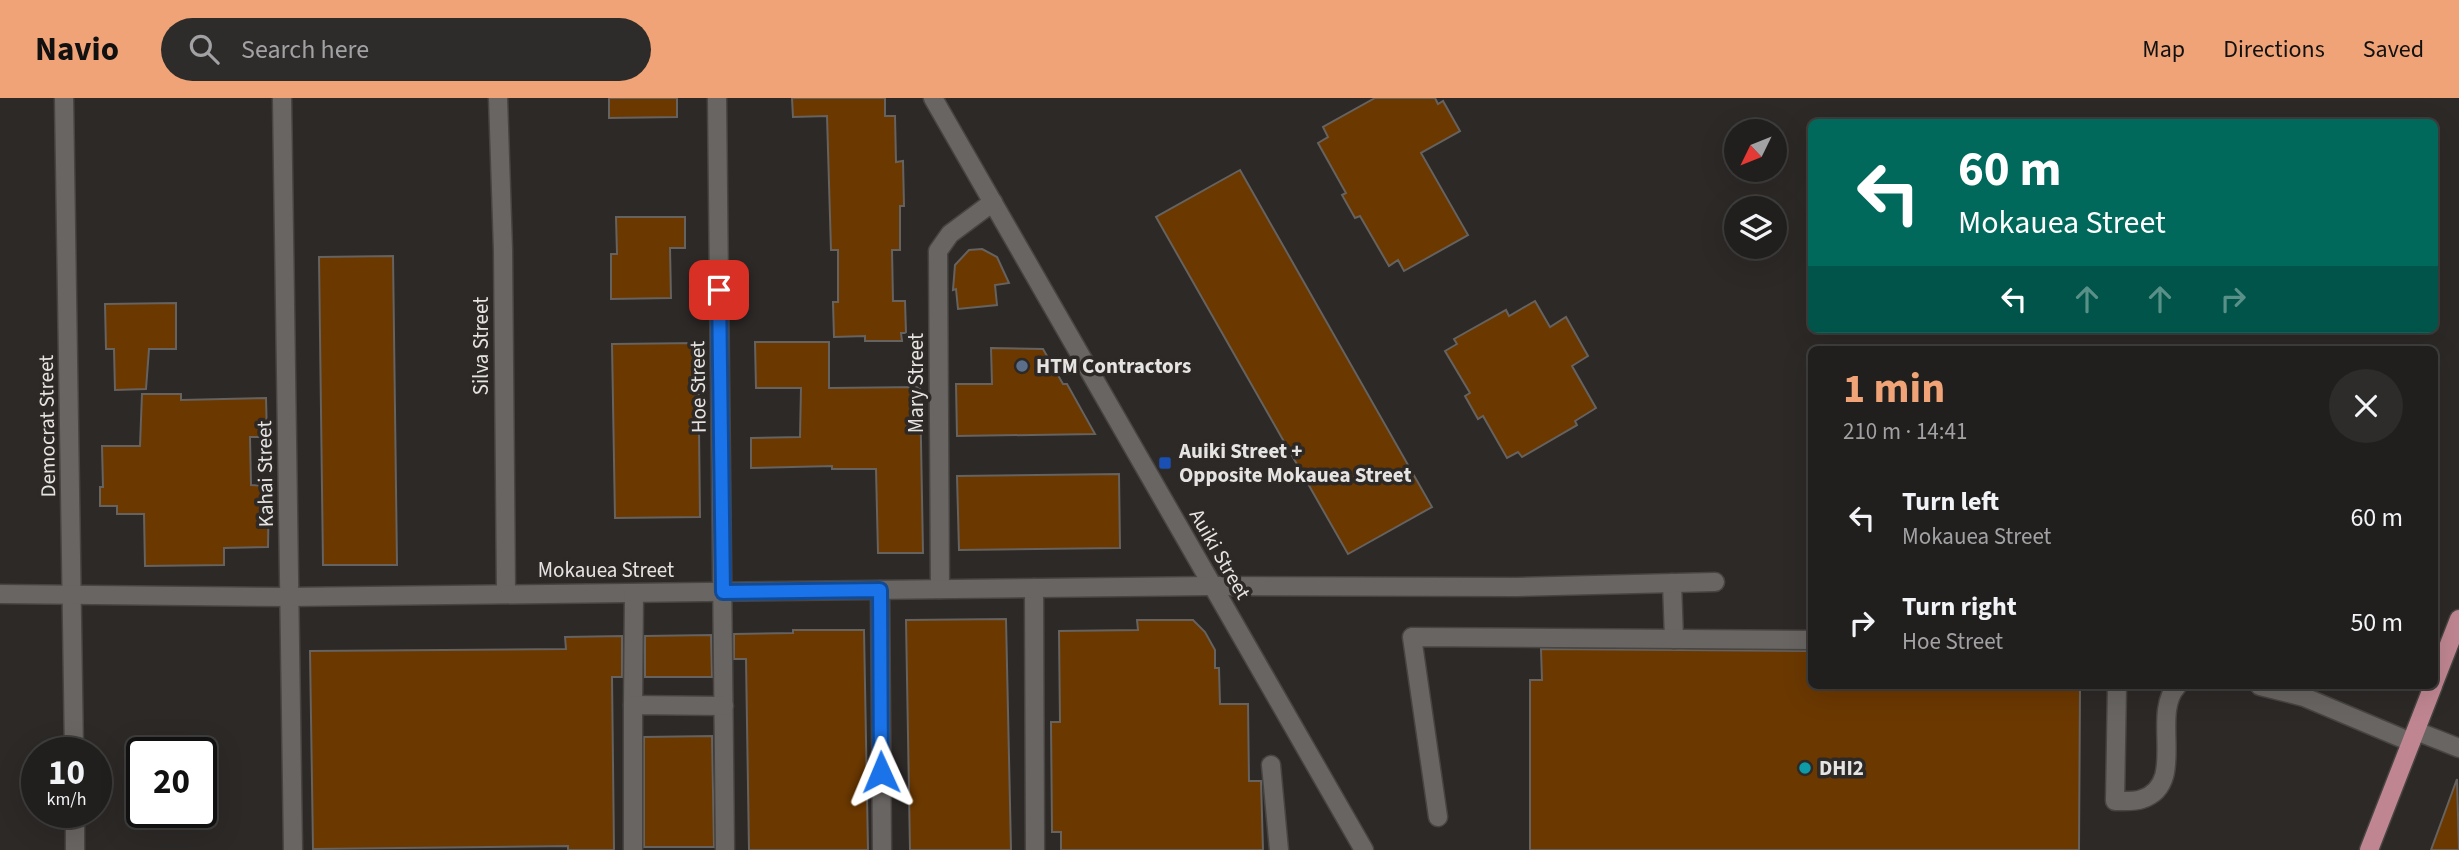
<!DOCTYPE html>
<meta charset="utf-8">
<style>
body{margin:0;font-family:"Source Sans 3",sans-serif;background:#2d2c2a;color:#f1f3f6;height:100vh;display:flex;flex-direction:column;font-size:26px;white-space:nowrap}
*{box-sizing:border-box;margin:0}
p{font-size:23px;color:#a2a2a4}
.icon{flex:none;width:38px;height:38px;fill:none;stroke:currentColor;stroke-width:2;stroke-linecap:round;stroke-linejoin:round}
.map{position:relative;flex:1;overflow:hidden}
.details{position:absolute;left:1808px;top:248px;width:630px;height:343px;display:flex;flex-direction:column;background:#211f1d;border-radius:10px;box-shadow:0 7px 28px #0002,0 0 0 2px #3e3d3b}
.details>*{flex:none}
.top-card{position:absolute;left:1808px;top:21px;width:630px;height:214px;border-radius:10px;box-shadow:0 7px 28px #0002,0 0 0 2px #3e3d3b;background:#00695c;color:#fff;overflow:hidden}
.needle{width:46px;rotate:227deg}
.fabs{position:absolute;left:1724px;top:21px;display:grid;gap:14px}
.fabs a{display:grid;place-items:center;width:63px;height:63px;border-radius:50%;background:#211f1d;box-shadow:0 7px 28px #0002,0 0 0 2px #3e3d3b;font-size:35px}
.speed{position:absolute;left:21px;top:639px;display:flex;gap:14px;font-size:35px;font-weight:700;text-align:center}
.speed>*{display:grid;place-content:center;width:91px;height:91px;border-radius:50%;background:#211f1d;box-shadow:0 7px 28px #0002,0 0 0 2px #3e3d3b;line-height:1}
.speed small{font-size:18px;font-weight:400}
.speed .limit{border:4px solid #111;border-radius:10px;background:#fff;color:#111}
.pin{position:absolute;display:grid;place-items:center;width:60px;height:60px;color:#fff;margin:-30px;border-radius:14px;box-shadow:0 4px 10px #0006}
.me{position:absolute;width:77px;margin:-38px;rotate:359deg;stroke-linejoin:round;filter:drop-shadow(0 0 5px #0008)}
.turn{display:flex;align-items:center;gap:24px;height:147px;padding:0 35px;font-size:32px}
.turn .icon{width:91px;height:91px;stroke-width:2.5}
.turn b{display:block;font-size:49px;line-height:60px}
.lanes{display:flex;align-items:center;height:66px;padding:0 35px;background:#0003;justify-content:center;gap:35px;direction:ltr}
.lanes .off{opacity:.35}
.round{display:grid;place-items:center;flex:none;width:74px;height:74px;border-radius:37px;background:#2d2c2a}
.overview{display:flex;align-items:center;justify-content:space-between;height:119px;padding:0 35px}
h1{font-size:42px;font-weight:700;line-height:52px;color:#efa376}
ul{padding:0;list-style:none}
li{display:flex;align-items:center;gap:21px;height:105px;padding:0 35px}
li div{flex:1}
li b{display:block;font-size:26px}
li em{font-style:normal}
header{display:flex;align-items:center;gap:42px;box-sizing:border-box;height:98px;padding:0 35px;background:#efa376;color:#111}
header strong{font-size:33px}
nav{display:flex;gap:38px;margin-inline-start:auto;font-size:24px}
.search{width:490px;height:63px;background:#2d2c2a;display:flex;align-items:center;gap:18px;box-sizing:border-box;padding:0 24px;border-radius:38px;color:#a2a2a4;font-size:26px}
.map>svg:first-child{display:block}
.building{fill:#6b3800;stroke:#65625f;stroke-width:2}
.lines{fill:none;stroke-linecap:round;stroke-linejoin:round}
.minor-casing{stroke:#474442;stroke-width:21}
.major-casing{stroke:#474442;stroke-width:21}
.minor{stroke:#686562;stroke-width:18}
.major{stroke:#bf8691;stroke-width:18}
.route-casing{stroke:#114b97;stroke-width:18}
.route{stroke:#1a73e8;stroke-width:12}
.service-dot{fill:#5c6f8a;stroke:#2c2927;stroke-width:2.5}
.transit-dot{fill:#1a4fb4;stroke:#2c2927;stroke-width:2.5}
.culture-dot{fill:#0f9aa8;stroke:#2c2927;stroke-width:2.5}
.labels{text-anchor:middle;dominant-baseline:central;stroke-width:7;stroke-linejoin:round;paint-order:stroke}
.street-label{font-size:21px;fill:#e6e4e2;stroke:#2c2927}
.poi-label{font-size:21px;font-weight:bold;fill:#e6e4e2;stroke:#2c2927;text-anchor:start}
</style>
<header>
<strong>Navio</strong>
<div class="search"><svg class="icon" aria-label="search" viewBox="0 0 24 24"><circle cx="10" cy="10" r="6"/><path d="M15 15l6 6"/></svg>Search here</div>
<nav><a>Map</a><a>Directions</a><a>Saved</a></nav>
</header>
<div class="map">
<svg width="2459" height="752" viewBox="0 0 2459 752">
<rect width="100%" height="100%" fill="#2c2927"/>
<g class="building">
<path d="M609 0H677V19L609 20Z"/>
<path d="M792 0H885V18H895L896 64 903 63 904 108H900V152H892L893 203H905L906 235H901L902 243H865V238L834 239 833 204H838V152H831L827 18 793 19Z"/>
<path d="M1375 0H1435L1438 6 1443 3 1460 33 1421 55 1468 137 1404 173 1398 162 1389 168 1360 118 1355 120 1342 97 1346 95 1318 45 1328 39 1323 29Z"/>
<path d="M1240 72 1432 409 1348 456 1156 119Z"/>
<path d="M616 119H685V150H670L671 200 611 201V156H617Z"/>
<path d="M982 151 997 159 1009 185 995 187 997 207 958 211 956 191 953 192 955 167 969 152Z"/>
<path d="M393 158 397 467H323L319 159Z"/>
<path d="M1535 203 1550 229 1566 219 1588 258 1572 268 1596 310 1575 323 1577 327 1522 359 1518 354 1507 360 1483 318 1478 321 1465 298 1470 295 1445 253 1457 246 1454 241 1506 212 1509 218Z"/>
<path d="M176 205V251H149L146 291 115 292 114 251H106L105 206Z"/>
<path d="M755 244H829V290L920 289 923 455H878L876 371H832V368L751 370V340L800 339 801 290H756Z"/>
<path d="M698 245 700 419 615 420 612 246Z"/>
<path d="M991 250 1043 251 1063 286H1067L1095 336 957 338 956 286H992Z"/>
<path d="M142 296H181V302L266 300 267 339H250L251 387 269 388 268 449 224 450V467L145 468 144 416H117V408H100V389H103L102 348H140Z"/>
<path d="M1119 376 1120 450 959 452 957 378Z"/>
<path d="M1006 521 1011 752H910L906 522Z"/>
<path d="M1137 522H1193L1205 534 1215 552V570H1219L1220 606H1248L1249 683H1261L1263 752H1061V734H1052L1051 624H1060L1059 533 1138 532Z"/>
<path d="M793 532H864L868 752H749L746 561H734V536L793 535Z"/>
<path d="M711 537 712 579H645V538Z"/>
<path d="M622 538V579H612L614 752H568V748L313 751 310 553 566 551 565 539Z"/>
<path d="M1541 551 1811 553V588H2080L2079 752H1530V582H1542Z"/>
<path d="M712 638 714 749H644V639Z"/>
<path d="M2457 681 2459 752H2431Z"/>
</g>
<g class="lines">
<g class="minor-casing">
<g id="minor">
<path d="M64 0 74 654"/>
<path d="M282 0 293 752"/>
<path d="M498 0 503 152 506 496"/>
<path d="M717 0 725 752"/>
<path d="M933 0 1364 752"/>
<path d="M1672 485 1674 541"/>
<path d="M1034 490 1035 752"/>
<path d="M940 491 938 153 950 136 993 104"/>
<path d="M880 492 882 752"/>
<path d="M0 496 288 499 1211 488 1517 489 1715 484"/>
<path d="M2117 588 2115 703C2123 703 2134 704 2142 701 2188 686 2150 617 2177 588"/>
<path d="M2260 588 2304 599 2411 644"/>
<path d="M633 607 634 496"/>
<path d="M2416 633 2459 650"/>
<path d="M1271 667 1279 752"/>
<path d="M75 714V752"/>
<path d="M1438 719 1412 539 1811 542"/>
<path d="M633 752V607L724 608"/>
</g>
</g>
<g class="major-casing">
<g id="major">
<path d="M2434 585 2459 521"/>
<path d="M2369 752 2433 588"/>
</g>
</g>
<use href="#minor" class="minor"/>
<use href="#major" class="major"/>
</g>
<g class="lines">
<g class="route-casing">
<path id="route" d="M719 192 723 494 880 492 881 674"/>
</g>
<use href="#route" class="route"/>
</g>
<circle class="service-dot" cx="1022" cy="268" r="7"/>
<rect class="transit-dot" x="1158" y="358" width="14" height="14" rx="3.5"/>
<circle class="culture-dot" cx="1805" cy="670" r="7"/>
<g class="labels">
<g class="street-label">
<text transform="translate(481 248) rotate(-90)">Silva Street</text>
<text transform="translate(916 285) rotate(-90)">Mary Street</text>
<text transform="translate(698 289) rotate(-91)">Hoe Street</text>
<text transform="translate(47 328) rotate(-91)">Democrat Street</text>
<text transform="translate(265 376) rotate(-91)">Kahai Street</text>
<text transform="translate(1220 456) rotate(60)">Auiki Street</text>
<text x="606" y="472">Mokauea Street</text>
</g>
<g class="poi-label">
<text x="1036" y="268">HTM Contractors</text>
<text x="1179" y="353">Auiki Street +<tspan x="1179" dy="24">Opposite Mokauea Street</tspan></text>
<text x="1819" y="670">DHI2</text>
</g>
</g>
</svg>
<div class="fabs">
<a><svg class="needle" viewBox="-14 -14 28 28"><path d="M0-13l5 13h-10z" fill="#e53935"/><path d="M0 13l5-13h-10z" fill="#a2a2a4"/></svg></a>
<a><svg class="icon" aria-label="layers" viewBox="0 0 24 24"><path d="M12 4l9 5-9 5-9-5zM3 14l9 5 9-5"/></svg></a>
</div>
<div class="speed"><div>10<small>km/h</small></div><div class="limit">20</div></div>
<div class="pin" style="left:719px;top:192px;background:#d93025"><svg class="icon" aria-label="arrive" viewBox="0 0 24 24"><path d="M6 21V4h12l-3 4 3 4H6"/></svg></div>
<svg class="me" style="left:881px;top:674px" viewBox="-20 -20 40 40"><path d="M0-17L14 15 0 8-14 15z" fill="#1a73e8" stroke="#fff" stroke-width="4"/></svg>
<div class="top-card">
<div class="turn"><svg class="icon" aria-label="left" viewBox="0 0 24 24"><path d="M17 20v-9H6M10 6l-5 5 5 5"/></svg><div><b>60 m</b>Mokauea Street</div></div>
<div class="lanes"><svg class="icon" aria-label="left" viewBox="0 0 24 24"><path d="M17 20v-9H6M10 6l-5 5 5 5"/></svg><svg class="icon off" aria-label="ahead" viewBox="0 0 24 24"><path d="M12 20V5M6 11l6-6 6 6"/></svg><svg class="icon off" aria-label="ahead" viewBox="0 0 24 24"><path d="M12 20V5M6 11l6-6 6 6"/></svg><svg class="icon off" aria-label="right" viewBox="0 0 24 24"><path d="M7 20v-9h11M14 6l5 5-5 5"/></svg></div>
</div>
<section class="details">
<div class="overview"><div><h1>1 min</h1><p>210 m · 14:41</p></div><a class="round"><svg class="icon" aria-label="close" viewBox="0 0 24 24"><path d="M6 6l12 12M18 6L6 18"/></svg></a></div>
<ul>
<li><svg class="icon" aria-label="left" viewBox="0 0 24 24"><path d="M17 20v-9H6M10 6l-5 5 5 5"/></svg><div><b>Turn left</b><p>Mokauea Street</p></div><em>60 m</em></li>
<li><svg class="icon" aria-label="right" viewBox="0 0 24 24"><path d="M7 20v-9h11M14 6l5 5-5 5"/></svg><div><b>Turn right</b><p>Hoe Street</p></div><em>50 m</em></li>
</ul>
</section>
</div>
